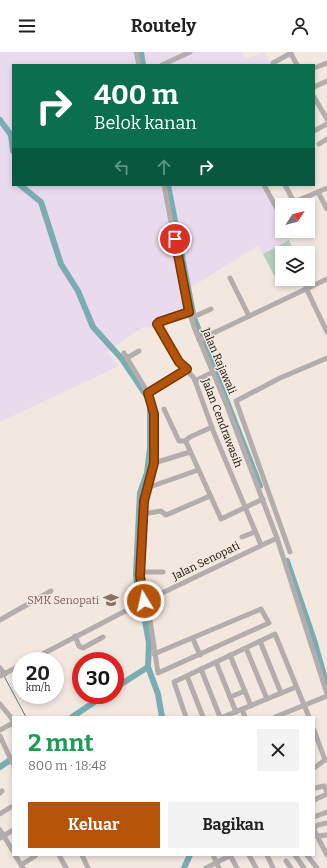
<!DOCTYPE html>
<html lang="id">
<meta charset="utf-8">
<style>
body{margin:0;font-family:Bitter,serif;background:#f2f2f2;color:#202124;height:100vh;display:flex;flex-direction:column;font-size:15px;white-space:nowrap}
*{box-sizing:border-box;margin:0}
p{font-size:13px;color:#757577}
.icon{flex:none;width:22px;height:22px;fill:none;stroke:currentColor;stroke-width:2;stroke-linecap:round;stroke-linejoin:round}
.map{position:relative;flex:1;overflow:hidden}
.drawer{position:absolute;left:12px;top:664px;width:303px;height:140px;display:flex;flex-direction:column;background:#fff;border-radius:0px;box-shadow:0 2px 6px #0003}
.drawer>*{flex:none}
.hud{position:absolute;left:12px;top:12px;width:303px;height:122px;border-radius:0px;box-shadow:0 2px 6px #0003;background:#0b6e4f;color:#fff;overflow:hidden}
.needle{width:26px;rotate:54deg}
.controls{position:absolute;left:275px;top:146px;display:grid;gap:8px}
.controls a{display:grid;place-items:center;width:40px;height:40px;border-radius:0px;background:#fff;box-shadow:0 2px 6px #0003;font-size:20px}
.speed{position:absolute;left:12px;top:600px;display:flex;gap:8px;font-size:20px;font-weight:700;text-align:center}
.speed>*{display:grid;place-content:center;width:52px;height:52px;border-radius:50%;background:#fff;box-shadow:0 2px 6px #0003;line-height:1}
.speed small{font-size:10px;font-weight:400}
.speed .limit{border:6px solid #d22;background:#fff;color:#111}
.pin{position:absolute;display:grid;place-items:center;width:34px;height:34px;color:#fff;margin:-17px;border:2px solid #fff;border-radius:50%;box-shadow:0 1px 4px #0007}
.me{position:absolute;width:44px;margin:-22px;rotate:351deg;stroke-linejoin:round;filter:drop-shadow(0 0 3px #0008)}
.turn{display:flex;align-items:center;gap:14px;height:84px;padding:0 16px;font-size:18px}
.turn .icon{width:52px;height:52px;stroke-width:2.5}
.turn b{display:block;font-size:28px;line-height:34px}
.lanes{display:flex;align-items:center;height:38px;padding:0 16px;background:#0003;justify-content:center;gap:20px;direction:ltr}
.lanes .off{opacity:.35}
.round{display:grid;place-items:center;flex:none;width:42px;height:42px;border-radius:0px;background:#f2f2f2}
.headline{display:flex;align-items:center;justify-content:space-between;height:68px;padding:0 16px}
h1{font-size:24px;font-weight:700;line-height:30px;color:#1e9e55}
.button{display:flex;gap:8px;margin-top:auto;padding:8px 16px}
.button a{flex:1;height:46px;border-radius:0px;background:#b45309;color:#fff;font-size:16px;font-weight:700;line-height:46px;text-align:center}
.button a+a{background:#f2f2f2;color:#202124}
header{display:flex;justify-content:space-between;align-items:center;height:52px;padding:0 16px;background:#fff;font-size:18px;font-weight:700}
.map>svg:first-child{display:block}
.industrial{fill:#eadaed}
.green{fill:#b1d1bd}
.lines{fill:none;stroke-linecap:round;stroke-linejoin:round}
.stream{stroke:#5a7d7f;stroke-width:1}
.river{stroke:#7aadb2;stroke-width:6}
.minor{stroke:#b4adae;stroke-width:5}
.route-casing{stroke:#753606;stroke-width:10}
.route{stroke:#b45309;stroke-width:7}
.labels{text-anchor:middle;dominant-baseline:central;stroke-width:3;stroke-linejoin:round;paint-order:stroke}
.street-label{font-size:11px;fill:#100c09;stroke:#f3e8df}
.education-label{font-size:11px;fill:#785e54;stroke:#f3e8df;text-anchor:end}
</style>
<header><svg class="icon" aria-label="menu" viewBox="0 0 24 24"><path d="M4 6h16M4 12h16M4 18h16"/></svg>Routely<svg class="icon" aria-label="person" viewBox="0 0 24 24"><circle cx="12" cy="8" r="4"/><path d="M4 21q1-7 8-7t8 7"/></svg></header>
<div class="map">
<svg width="327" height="816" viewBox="0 0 327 816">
<rect width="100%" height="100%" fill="#f3e8df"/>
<path class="industrial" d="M0 0H242L246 7 264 0 271 13H13V133H262L282 170V179H287L291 187 263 202 258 194 185 239 189 258 155 271 157 276 143 275 107 300 119 314 0 370Z"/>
<path class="green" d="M289 188 292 195 287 197 289 201H282V227L277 229 263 202Z"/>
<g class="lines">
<path class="stream" d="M4 624 26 665"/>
<g class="river">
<path d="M141 0 143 13"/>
<path d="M0 68 11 83 13 99"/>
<path d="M20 133 41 150 61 212 78 239 93 275 122 307 150 349V396L147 421 140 441 136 522 138 544 143 558 149 591 148 615 158 642 162 665"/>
<path d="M168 133 194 266 260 434"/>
<path d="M287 509 314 588 327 634"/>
<path d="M115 636 148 615"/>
<path d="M72 665 105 643"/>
<path d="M0 715 13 706"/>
<path d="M184 816 190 803"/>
</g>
<g class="minor">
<path d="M136 0 139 13"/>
<path d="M290 0 297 13"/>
<path d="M273 11 291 1"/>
<path d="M162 13 190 0"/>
<path d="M314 16 327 11"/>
<path d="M314 35 327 29"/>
<path d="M314 45 327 67"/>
<path d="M314 79 327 72"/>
<path d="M319 92 327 87"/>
<path d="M164 133 186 248 194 275 227 354 277 486 327 642"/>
<path d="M264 133 276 155H282"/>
<path d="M285 133 294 150"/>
<path d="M318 140 327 157"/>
<path d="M287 153 327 136"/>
<path d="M230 226 249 264"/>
<path d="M306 236 327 280"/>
<path d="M189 260 159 270 157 272 179 310 194 326 214 381 261 493"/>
<path d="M191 266 211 257"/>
<path d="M199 288 327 227"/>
<path d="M124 301 148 341 154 362V411L145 440 143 455 140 524 144 549"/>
<path d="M127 306 139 299"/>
<path d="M195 329 213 320"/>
<path d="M148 341 187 317"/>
<path d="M164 357 179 389H185L187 392 221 467 263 447"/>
<path d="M185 389 190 385 212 375"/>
<path d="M154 411 190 400"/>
<path d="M147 436 198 418"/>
<path d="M143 462 161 459 166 463 210 444"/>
<path d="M242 485 255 480"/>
<path d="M290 500 236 349 280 326 327 306"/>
<path d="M140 520H163"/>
<path d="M147 548 158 621 269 571 261 557 154 602"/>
<path d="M0 568 51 539"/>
<path d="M75 584 79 594 83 596 103 585"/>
<path d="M193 587 200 603"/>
<path d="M260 589 281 641"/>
<path d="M246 596 267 647"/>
<path d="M230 603 251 654"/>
<path d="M29 609 135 554 277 486"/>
<path d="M216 610 236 660"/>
<path d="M0 616 5 622"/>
<path d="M201 617 220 665"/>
<path d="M0 624 21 613"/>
<path d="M187 624 203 665"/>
<path d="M230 645 245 639"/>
<path d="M0 652 13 668"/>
<path d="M242 657 245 665"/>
<path d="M186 665 174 630 275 582 309 665"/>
<path d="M223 665 296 635"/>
<path d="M275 665 327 644"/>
<path d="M0 678 13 671"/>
<path d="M314 678 325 708 314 716"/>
<path d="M0 684 13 712"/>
<path d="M315 736 324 734 327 740"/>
<path d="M0 741 2 739"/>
<path d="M314 748 327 742"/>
<path d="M0 762 11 755"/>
<path d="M314 765 327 760"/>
<path d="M314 776 318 773 327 771"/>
<path d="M0 778 13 799"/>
<path d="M314 778 327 803"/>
<path d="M317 784 327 783"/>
<path d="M0 786 13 778"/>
<path d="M15 803 23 816"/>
<path d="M59 803 66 816"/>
<path d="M82 803 88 816"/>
<path d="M213 803 219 816"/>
<path d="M230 803 237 816"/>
<path d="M249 803 256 816"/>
<path d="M267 803 273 816"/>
<path d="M295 803 304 816"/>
<path d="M307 803 317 816"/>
<path d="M286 809 291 816"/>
<path d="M21 813 35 804"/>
<path d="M206 816 231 803"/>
</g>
</g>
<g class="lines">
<g class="route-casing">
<path id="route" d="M144 549 140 524 144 449 154 411V362L148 341 187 317 179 310 157 272 159 270 189 260 175 187"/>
</g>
<use href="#route" class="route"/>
</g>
<defs>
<g id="school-bare" transform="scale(1.2)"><path d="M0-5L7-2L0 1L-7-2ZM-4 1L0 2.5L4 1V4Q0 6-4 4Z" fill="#8d6e63" stroke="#f3e8df" stroke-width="2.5" paint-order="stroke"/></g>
</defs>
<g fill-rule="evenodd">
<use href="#school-bare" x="111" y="548"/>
</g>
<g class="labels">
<g class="street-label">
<text transform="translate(219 309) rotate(67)">Jalan Rajawali</text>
<text transform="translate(222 371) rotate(69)">Jalan Cendrawasih</text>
<text transform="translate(206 509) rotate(-26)">Jalan Senopati</text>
</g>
<g class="education-label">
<text x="99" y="548">SMK Senopati</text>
</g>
</g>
</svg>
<div class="controls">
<a><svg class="needle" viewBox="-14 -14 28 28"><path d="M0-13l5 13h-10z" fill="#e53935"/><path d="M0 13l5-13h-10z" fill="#757577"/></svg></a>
<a><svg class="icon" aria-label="layers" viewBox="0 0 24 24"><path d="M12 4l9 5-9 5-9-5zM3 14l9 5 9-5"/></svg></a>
</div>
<div class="speed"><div>20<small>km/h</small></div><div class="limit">30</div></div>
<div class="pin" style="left:175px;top:187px;background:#d93025"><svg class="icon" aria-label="arrive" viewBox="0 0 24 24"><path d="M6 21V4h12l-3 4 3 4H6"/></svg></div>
<svg class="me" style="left:144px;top:549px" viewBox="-20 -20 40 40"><circle r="17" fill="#b45309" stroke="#fff" stroke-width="3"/><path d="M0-11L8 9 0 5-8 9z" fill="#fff"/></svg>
<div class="hud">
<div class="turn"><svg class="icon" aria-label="right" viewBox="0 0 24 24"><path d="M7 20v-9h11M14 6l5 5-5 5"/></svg><div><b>400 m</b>Belok kanan</div></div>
<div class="lanes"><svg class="icon off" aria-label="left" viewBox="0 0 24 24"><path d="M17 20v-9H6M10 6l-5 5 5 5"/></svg><svg class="icon off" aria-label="ahead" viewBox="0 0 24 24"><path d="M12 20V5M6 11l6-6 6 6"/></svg><svg class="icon" aria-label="right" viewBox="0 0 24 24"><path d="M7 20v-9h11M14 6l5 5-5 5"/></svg></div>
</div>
<section class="drawer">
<div class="headline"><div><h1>2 mnt</h1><p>800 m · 18:48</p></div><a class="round"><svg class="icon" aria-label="close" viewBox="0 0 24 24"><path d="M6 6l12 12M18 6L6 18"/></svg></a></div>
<div class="button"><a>Keluar</a><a>Bagikan</a></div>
</section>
</div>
